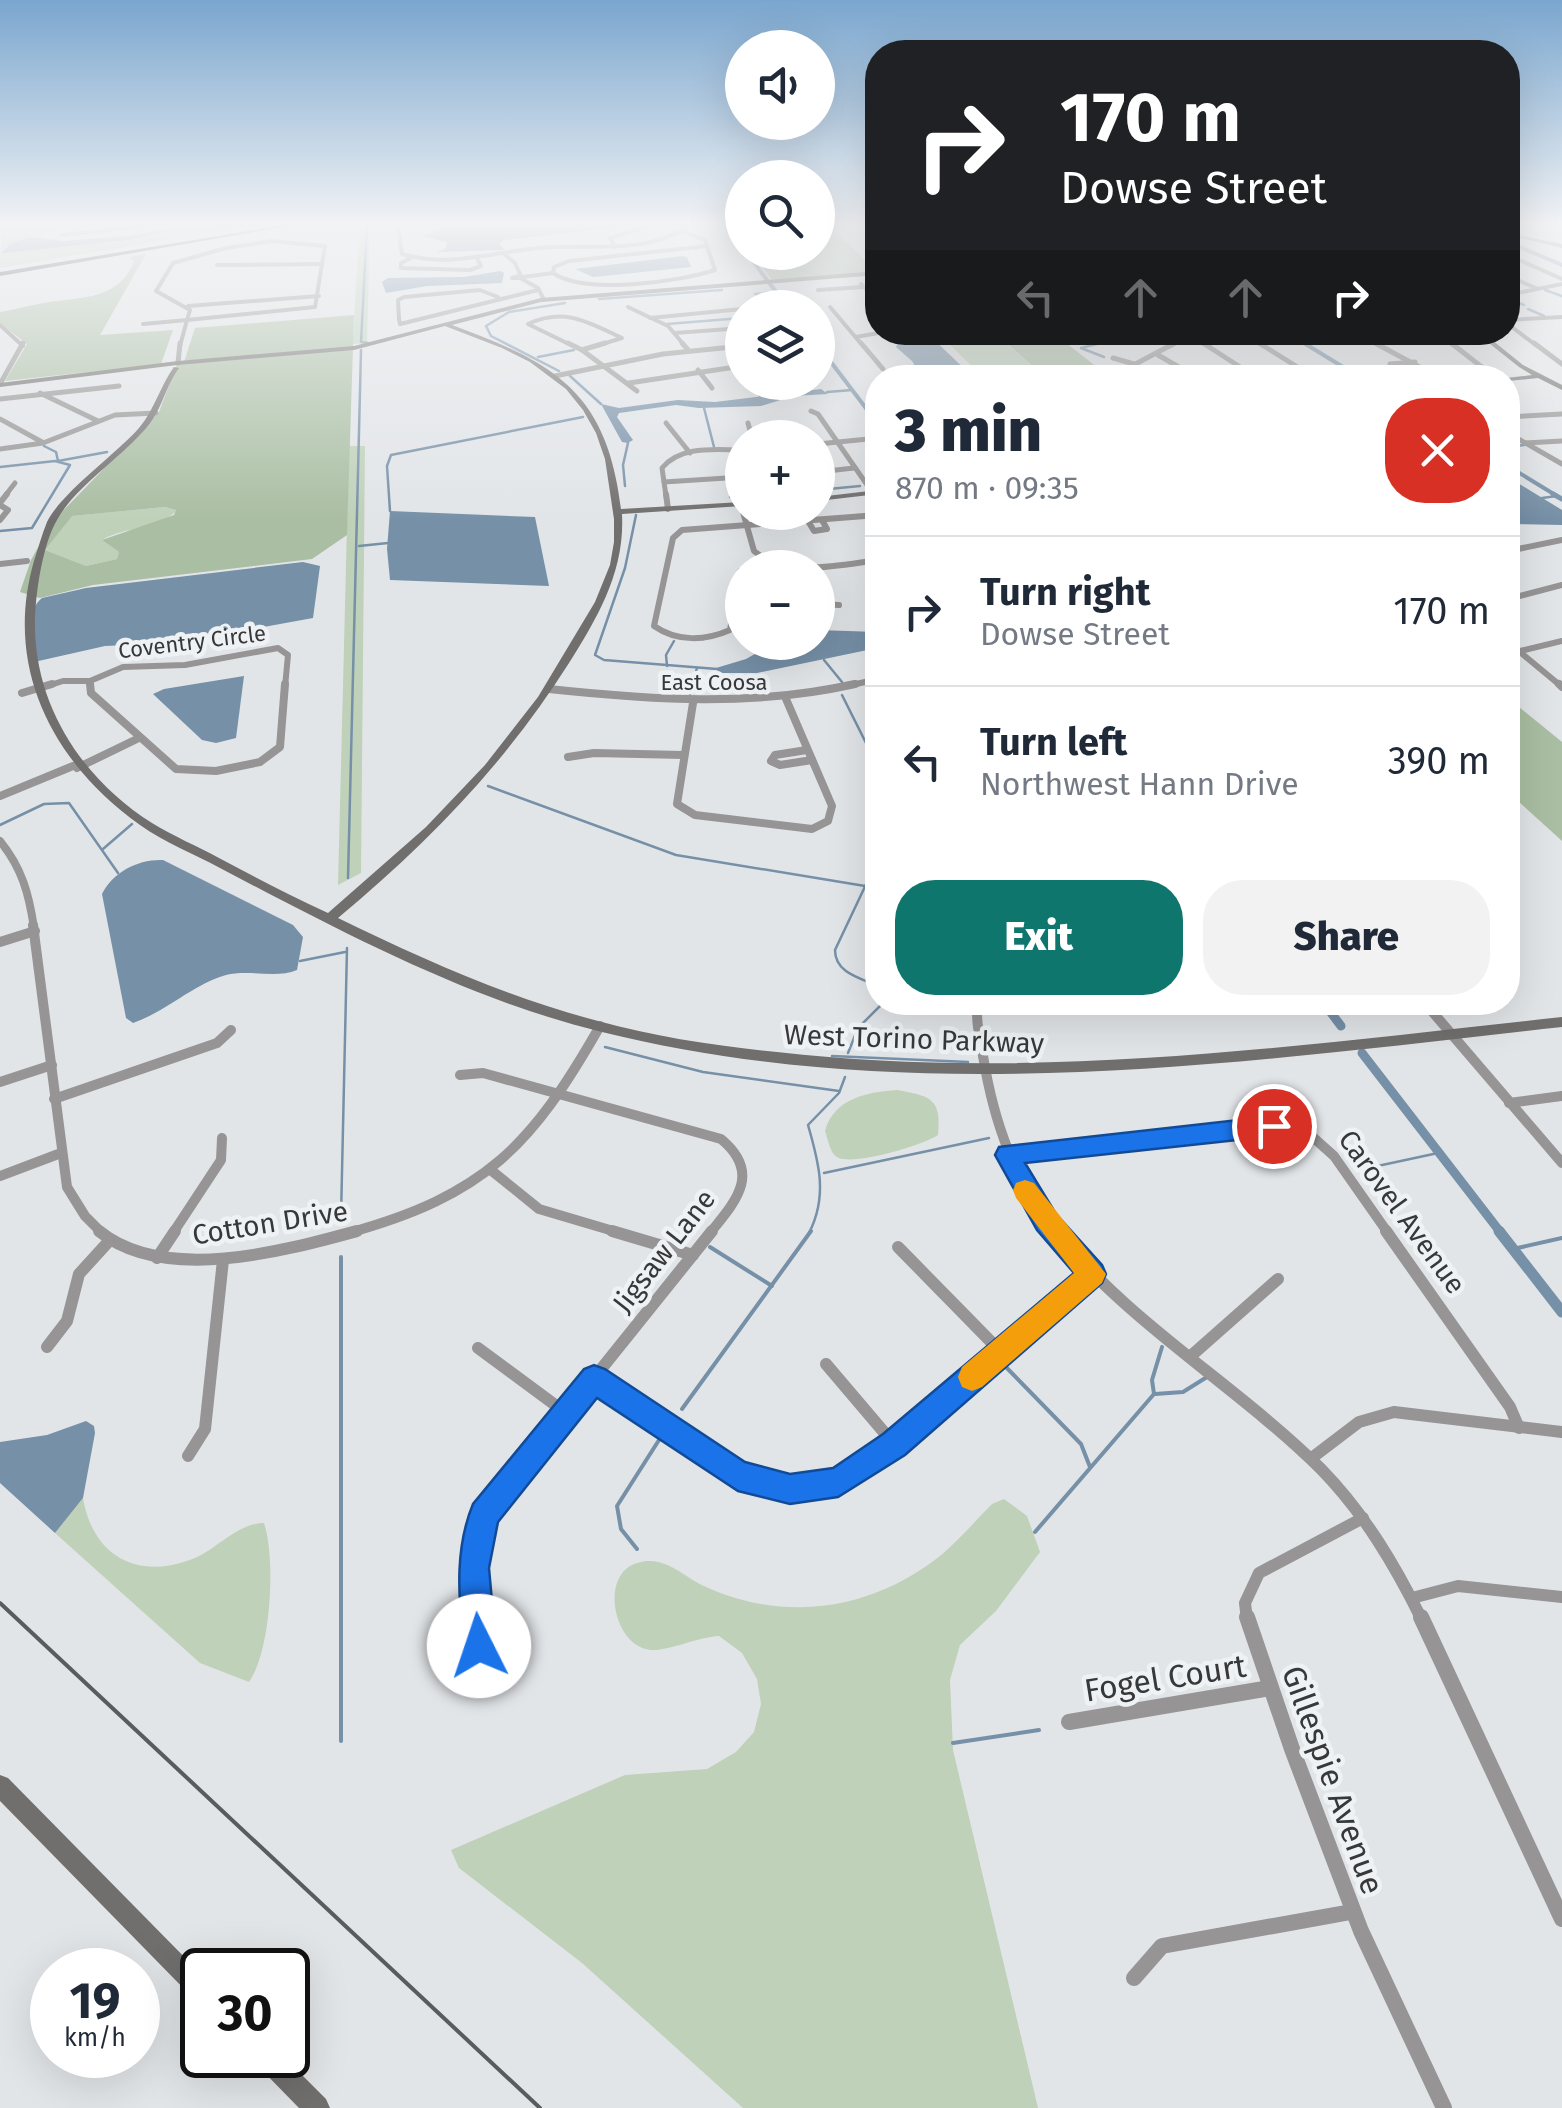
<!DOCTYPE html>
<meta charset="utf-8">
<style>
body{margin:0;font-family:"Fira Sans",sans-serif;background:#f2f2f3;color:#1f2937;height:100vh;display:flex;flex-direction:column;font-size:38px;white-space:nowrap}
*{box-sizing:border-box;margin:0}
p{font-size:32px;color:#747a83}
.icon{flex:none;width:55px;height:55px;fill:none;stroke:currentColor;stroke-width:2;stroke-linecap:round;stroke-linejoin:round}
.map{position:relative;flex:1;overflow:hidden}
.side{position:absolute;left:865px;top:365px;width:655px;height:650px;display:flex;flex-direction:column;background:#fff;border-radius:40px;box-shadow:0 10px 40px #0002}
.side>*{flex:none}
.top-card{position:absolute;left:865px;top:40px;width:655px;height:305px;border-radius:40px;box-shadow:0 10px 40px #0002;background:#202124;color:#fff;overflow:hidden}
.controls{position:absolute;left:725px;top:30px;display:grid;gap:20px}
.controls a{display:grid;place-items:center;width:110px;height:110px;border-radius:50%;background:#fff;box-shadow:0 10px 40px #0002;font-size:50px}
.speed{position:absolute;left:30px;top:1948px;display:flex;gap:20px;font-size:50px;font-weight:700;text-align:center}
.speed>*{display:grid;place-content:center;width:130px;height:130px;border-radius:50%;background:#fff;box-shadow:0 10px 40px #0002;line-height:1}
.speed small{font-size:25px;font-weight:400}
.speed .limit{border:5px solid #111;border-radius:15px;background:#fff;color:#111}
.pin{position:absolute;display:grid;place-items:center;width:85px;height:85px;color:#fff;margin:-42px;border:5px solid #fff;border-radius:50%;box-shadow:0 2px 10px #0007}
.me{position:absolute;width:110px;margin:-55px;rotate:356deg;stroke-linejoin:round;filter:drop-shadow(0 0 8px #0008)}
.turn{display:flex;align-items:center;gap:35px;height:210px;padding:0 30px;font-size:45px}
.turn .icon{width:130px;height:130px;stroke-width:2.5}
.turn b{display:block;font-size:70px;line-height:85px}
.lanes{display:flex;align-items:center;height:95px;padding:0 30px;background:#0003;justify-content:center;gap:50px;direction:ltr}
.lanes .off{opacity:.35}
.round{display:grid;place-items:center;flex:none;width:105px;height:105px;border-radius:40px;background:#f2f2f3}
.headline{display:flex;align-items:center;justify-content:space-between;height:170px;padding:0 30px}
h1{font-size:60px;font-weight:800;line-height:75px}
.button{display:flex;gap:20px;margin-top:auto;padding:20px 30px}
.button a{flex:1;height:115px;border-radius:40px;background:#0f766e;color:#fff;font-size:40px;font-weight:800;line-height:115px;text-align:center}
.button a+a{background:#f2f2f3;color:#1f2937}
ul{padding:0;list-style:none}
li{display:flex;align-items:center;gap:30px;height:150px;padding:0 30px;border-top:2px solid #e0e1e3}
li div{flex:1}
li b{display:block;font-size:38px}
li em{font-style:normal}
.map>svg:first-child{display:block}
.green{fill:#bfd1b9}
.forest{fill:#a9bea2;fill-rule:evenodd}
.water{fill:#7690a7}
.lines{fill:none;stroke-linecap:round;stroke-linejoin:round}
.stream-far1{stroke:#7690a7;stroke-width:2.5}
.stream{stroke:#7690a7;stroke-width:4}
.canal-far3{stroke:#7690a7;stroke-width:4}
.canal-far2{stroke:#7690a7;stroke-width:5}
.canal-far1{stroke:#7690a7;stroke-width:9}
.canal{stroke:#7690a7;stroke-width:11}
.street-far6{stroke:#969494;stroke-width:4}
.street-far5{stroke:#969494;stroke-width:5}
.street-far4{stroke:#969494;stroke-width:6}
.street-far3{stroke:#969494;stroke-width:8}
.street-far2{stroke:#969494;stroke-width:10}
.street-far1{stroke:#969494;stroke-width:12}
.street{stroke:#969494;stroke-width:16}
.secondary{fill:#716e6e;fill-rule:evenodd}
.highway{fill:#403c3d;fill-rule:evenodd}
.rail{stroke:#5a5b5d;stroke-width:4}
.route{fill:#1a73e8;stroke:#114b97;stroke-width:2.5}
.slow{fill:#f59e0b}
.labels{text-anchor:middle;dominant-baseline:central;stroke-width:9;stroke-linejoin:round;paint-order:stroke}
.far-street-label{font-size:22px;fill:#373839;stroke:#eff2f5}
.street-label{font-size:28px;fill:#373839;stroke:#eff2f5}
.near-street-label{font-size:32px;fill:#373839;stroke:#eff2f5}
</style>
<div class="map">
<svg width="1562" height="2108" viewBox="0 0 1562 2108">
<rect width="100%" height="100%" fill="#e2e5e8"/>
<g class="green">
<path d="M100 226 57 230 34 238 53 242 128 236 179 226H251L0 268 2 229Z"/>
<path d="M359 226H370L367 343 353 344Z"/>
<path d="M938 333H994L1045 377 1033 374 983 377Z"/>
<path d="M349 446H365L361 873 338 885Z"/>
<path d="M165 507 177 510C159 530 125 526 102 540L119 552 117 559 86 566 45 550 71 516Z"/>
<path d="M897 1090C930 1096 942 1098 938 1135 923 1145 857 1165 839 1158 830 1155 828 1139 825 1131 834 1098 868 1092 897 1090Z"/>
<path d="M83 1498C93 1558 140 1581 195 1558 218 1548 238 1523 264 1523 276 1559 271 1651 249 1682L200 1663 55 1533Z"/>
<path d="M1004 1499 1027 1516 1040 1552 996 1611 960 1645 950 1680 953 1750 1038 2108H743L582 1963 459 1868 451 1850 625 1775 707 1769 736 1752 754 1732 761 1704 757 1679 742 1653 719 1636C698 1637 669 1651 651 1650 613 1647 599 1574 637 1563 665 1554 683 1577 706 1587 779 1620 859 1612 925 1567 950 1551 971 1525 992 1504Z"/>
</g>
<g class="forest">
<path d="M818 226H832L877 273 772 280 751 253 818 252Z"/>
<path d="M146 254 100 335 173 330 161 364 5 381 27 344 0 323V312C13 310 26 306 39 304 76 296 117 303 134 262L130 257Z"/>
<path d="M354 315 347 535 312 559 93 585 40 598 20 592 31 560 52 522 159 412 177 364 184 362 195 328ZM165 507 176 510 174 515 102 540 119 552 117 559 86 566 45 550 72 516Z"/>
<path d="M995 333H1053L1110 377H1045Z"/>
<path d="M1508 698 1562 742V841L1508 792Z"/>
</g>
<g class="water">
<path d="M191 226 128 240 2 253 10 244 30 237 63 241 128 236Z"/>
<path d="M442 226H627L505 240 499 244 505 250 437 252 446 248 447 242 422 236 439 230Z"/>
<path d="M682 256 687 257 691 267 593 277 575 269Z"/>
<path d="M500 271 504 273 502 283 427 286 386 293 382 282 388 278 464 277Z"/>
<path d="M927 333 973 377H922L912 361 896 347 898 343Z"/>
<path d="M821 389 828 394 793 396 761 406 699 408 676 405 619 413 617 417 633 440 628 443 622 442 601 404 619 408 678 400 715 402Z"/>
<path d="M1508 477 1562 510V525L1508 524Z"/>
<path d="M390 511 535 517 549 586 390 580 387 549Z"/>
<path d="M303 562 320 566 313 618 177 643 105 646 34 662C33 641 24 612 42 598L86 588Z"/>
<path d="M818 630 877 632V648L757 673H718L716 668 746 659 774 643 818 642Z"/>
<path d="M244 676 236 738 216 743 202 740 153 694 164 689Z"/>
<path d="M163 860 293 925 303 937 297 970C276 979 249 969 226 975 192 985 167 1011 133 1023L126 1018 102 894C113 872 138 859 163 860Z"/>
<path d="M86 1421 94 1426 95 1433 83 1498 55 1533 0 1483V1442L47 1435Z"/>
</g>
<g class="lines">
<g class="stream-far1">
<path d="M367 226 361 342 368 343"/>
<path d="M1545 290 1562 296"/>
<path d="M755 294 777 292"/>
<path d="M1508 298 1524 305"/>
<path d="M599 299 722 290"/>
<path d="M1528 309 1544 316"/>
<path d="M667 324 742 318"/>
<path d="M911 332 922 335"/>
<path d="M1115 332 1126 338"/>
<path d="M538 357 574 350"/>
<path d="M1104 357 1081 348 1105 342"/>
<path d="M559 371 491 336 486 326 509 312 565 303"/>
<path d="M570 376 601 404"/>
<path d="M751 382 760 396"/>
<path d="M827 392 852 390"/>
<path d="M704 408 714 447"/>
<path d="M44 446 56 452 58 461 107 452"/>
<path d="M1508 447 1524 445"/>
<path d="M0 467 55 461 70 465 32 528 0 531"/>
<path d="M871 485 878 484"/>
<path d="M625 486 623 465 628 443"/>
<path d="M818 490 860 486"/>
<path d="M730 497 742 496"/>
<path d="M1542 498 1557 496"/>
<path d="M390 511 387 466 391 455 583 417"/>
<path d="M636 515 625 568 595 655 604 660 717 669"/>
<path d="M359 546 388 543"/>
<path d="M824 660 842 682"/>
<path d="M667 666 666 655 674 641"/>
<path d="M690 694 697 668"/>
<path d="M842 695 878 767"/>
<path d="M488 786 676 855 865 886"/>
<path d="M0 825 44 804 69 803 118 873"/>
<path d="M103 849 132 824"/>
<path d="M878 859 835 950C835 973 860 978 878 986"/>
<path d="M348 878 361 350"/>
<path d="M300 961 345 952"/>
<path d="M605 1047 703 1072 839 1091"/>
<path d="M848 1053 858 1028 884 1002"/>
<path d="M832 1056 968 1062"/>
<path d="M1359 1170 1438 1153"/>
<path d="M824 1173 989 1138"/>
<path d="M341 1217 347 948"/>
<path d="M809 1233C828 1196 819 1163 808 1125L839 1093 845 1077"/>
</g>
<g class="stream">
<path d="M710 1247 772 1286"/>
<path d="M1513 1249 1562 1238"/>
<path d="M341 1257V1741"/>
<path d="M1002 1363 1081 1444 1090 1467"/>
<path d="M1155 1394 1183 1392 1207 1377"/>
<path d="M682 1409 811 1231"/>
<path d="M1035 1532 1154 1394 1152 1380 1162 1347"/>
<path d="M637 1549 621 1529 617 1506 659 1440"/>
<path d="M953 1743 1039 1730"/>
</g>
<g class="canal-far3">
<path d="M733 226 742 244"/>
<path d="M1508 242 1562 265"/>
<path d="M746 252 767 280"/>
<path d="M770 284 789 308"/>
<path d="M1286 332 1361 378"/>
<path d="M818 345 878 424"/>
<path d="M1508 466 1557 496"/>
</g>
<path class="canal-far2" d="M1553 494 1562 499"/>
<g class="canal-far1">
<path d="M1323 1002 1341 1026"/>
<path d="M1362 1053 1501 1233"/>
</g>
<path class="canal" d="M1499 1231 1562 1312"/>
<g class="street-far6">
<path d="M398 226 402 254C449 268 492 252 539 248 592 243 642 256 689 226"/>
<path d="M1524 226H1533"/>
<path d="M62 235 145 226"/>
<path d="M272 241 325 246 315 307 187 320 190 310 156 291 173 263 226 248Z"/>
<path d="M615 247 610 238 650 226"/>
<path d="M504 254 515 263 521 276"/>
<path d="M1508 255 1562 279"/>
<path d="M411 258 401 263V268L470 270 481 266 477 258"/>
<path d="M217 265 322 264"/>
<path d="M553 273C585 295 678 282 715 270L705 240 681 231"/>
<path d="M553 273 554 267 569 261 707 246"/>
<path d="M519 276 524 278H512Z"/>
<path d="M1508 276 1536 288"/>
<path d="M523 277 553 273"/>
<path d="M522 279 538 288 544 300"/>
<path d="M861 284 878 301"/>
<path d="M818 290 863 287"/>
<path d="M1508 295 1562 284"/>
<path d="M188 306 319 296"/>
<path d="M628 307 668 326 685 346"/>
<path d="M830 307 863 346"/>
<path d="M650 318 742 309"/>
<path d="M399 319 400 324 538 290"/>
<path d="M399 319 398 300 404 297 480 290 498 297"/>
<path d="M1508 320 1562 317"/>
<path d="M143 324 187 320"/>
<path d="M1508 324 1537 346"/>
<path d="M0 325 23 346"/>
<path d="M1241 332 1263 346"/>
<path d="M1354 332 1380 346"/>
<path d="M1436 332 1454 346"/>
<path d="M675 333 742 328"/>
<path d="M856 337 884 332"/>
<path d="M1184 337 1210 346"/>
<path d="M180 346 187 320"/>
<path d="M573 346 528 324C565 307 588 322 622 338L596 346"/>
<path d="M1171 346 1191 332"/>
</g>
<g class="street-far5">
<path d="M568 343 582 350 605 343"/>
<path d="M682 343 689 351"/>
<path d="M861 343 883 369"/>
<path d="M1203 343 1257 378"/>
<path d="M1259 343 1315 378"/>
<path d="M1375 343 1440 378"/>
<path d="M1451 343 1496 378"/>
<path d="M1534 343 1562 364"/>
<path d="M582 350 637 391"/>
<path d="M1158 355 1198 378"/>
<path d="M1113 358 1134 364"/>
<path d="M178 363 180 343"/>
<path d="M1390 364 1415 362"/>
<path d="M698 370 712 388"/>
<path d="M555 376 663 354 742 346"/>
<path d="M1137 378 1128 368 1175 343"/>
<path d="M629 383 742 366"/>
<path d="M0 384 23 343"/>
<path d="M40 393 98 421"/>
<path d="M0 399 119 386"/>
<path d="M811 411 818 414 872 492"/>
<path d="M1508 417 1562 414"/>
<path d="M0 419 42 442"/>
<path d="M666 423 690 453"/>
<path d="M748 423 752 438"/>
<path d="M1508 433 1562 464"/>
<path d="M1525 443 1562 441"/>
<path d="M818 444 868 439"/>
<path d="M0 449 43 443 115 415 156 413"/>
<path d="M818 472 854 468"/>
<path d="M664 482 742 477"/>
<path d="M5 496 15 483"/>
<path d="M666 496 662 468C681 445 715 450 742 450"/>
</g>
<g class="street-far4">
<path d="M666 494 668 509"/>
<path d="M0 503 7 494"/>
<path d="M0 505 8 510 0 520"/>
<path d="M743 512 754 551C787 578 839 565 878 560"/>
<path d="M808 521 814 531 827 529 822 520"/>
<path d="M1508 551 1562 540"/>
<path d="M762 558 740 571 730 630C705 641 677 642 654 626L673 538 682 530 878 515"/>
<path d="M0 564 27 561"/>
<path d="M1508 599 1562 585"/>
<path d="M818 604 839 605"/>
<path d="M1508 642 1562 687"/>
<path d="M1520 651 1562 641"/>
<path d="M90 681V687"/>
<path d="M90 681 123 667 185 665 278 648 288 655 285 687"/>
<path d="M44 687 63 681H90"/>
<path d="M843 687 878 679"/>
</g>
<g class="street-far3">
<path d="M90 684 91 693 176 769 216 771 260 762 280 747 285 684"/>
<path d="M1559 684 1562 687"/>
<path d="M549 689C652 700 753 707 855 684"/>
<path d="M22 693 52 684"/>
<path d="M693 703 677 804 695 815 812 829 828 821 832 806 786 699"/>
<path d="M807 750 775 755 771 761 780 765 812 760"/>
<path d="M568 757 594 753 683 755"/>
<path d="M77 768 139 738"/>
<path d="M0 796 73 766"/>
<path d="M0 841C22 868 29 894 34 928"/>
</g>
<g class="street-far2">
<path d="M33 925 67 1187 85 1216 102 1233"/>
<path d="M0 942 35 931"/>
<path d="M978 1002C975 1020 980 1038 983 1056 994 1123 1014 1180 1057 1233"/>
<path d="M1424 1002 1562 1163"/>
<path d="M460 1075 483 1073 721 1139C762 1173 736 1201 710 1233"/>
<path d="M0 1082 52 1065"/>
<path d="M54 1099 217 1043 231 1030"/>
<path d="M1509 1103 1562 1096"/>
<path d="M1007 1155 1274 1126 1306 1131 1334 1156 1388 1233"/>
<path d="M492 1171 539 1209 620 1233"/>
<path d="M0 1176 61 1153"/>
<path d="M173 1233 221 1160 222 1138"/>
<path d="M348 1233C485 1195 531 1147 600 1026"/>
</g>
<g class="street-far1">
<path d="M99 1231C164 1284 284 1251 357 1231"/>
<path d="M612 1231 693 1255"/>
<path d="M1055 1231C1130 1324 1236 1385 1321 1469 1364 1513 1395 1565 1422 1620"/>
<path d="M1386 1231 1510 1407 1519 1428"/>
<path d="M898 1247 1001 1352"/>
<path d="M157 1258 175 1231"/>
<path d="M47 1347 67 1321 79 1274 110 1240"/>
<path d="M478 1348 566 1413"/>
<path d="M1192 1355 1278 1279"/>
<path d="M826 1364 894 1444"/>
<path d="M595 1379C625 1399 656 1420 686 1440 747 1481 785 1505 859 1472L1092 1274"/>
<path d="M188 1456 205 1429 223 1260"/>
<path d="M1313 1457 1359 1422 1394 1412 1562 1432"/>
<path d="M1412 1598 1458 1586 1562 1597"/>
<path d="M478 1620 476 1577 484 1515 712 1231"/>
<path d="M1247 1620 1245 1603 1259 1573 1363 1518"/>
</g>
<g class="street">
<path d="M477 1617 495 1678"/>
<path d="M1247 1617 1292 1749 1361 1931 1444 2108"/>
<path d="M1421 1617 1562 1919"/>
<path d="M1069 1722 1270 1688"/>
<path d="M1134 1978 1162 1946 1351 1912"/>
</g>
<g class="secondary">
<path d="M1508 233 1562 244V248L1508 235Z"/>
<path d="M878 271V275L541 302 452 325C555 363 607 392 621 509L742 502V506L622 514C625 571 598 617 569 663 505 764 429 842 338 918 422 959 507 997 598 1021 656 1037 717 1046 777 1052 1039 1082 1302 1045 1562 1017V1027C1244 1062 918 1110 602 1032 467 999 342 932 220 868 194 854 164 842 140 825 53 763 3 668 34 561 38 549 42 534 47 522 62 492 114 456 139 428 155 409 160 386 174 367L179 368C165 387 163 408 147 427 122 457 74 488 57 520 42 545 34 601 35 630 37 710 85 781 152 823 173 836 197 846 219 858 255 877 291 896 328 913L426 827 485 765 538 697 595 602 610 565 614 542V519L605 459 596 433 583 410 566 389 530 362 502 348 445 326 354 350 177 365 0 387V383L178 361 354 346 541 298Z"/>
<path d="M1475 332H1482L1523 365 1562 385V390L1538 378 1508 381 1506 378 1532 375 1519 367Z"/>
<path d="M878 490V494L818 501V497Z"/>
<path d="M0 1775 8 1778 202 1975V2003L194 1999 0 1801Z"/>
<path d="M253 2055H282L326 2099 330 2108H299L256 2064Z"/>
</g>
<path class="highway" d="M278 226H289L0 276V272Z"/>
<path class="rail" d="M0 1603 540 2108"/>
</g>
<linearGradient id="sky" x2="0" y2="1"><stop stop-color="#7aa6ce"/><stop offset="0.43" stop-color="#f2f3f5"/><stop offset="1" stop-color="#f2f3f5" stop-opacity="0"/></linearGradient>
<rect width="1562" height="521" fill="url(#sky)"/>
<path class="route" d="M1274 1116 1282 1119 1286 1126 1282 1133 1274 1136 1025 1163 1056 1214 1102 1265 1106 1274 1102 1283 905 1455 838 1497 790 1504 738 1491 597 1398 498 1522 489 1568 496 1646 491 1657 479 1662 467 1657 463 1646C459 1597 454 1550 473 1504L584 1369 594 1365 605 1369 745 1462 790 1474 833 1468 883 1434 1074 1273 1037 1230 995 1155 999 1147Z"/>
<path class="slow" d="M1025 1180 1034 1183 1106 1274 1102 1283 982 1387 972 1391 962 1387 958 1377 962 1367 1074 1273 1016 1198 1013 1190 1016 1183Z"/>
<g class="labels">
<g class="far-street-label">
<text transform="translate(192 642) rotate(-7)">Coventry Circle</text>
<text x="714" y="682">East Coosa</text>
</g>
<g class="street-label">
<text transform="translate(914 1039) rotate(2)">West Torino Parkway</text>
<text transform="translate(1402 1212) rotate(54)">Carovel Avenue</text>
<text transform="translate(270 1223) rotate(-9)">Cotton Drive</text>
<text transform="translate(664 1251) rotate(-52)">Jigsaw Lane</text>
</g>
<g class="near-street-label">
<text transform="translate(1165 1678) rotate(-9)">Fogel Court</text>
<text transform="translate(1333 1780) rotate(70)">Gillespie Avenue</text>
</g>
</g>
</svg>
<div class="controls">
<a><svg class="icon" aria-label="sound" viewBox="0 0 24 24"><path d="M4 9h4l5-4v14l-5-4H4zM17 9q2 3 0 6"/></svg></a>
<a><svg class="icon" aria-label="search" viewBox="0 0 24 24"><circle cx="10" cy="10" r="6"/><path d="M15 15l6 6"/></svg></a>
<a><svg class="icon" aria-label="layers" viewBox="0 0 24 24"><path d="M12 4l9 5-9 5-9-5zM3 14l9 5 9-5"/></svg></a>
<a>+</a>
<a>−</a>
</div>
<div class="speed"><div>19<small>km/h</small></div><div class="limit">30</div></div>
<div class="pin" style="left:1274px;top:1126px;background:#d93025"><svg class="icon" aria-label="arrive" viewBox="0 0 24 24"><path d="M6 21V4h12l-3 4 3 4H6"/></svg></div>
<svg class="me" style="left:479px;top:1646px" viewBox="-20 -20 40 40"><circle r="19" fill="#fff"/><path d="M0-13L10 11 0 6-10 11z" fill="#1a73e8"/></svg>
<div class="top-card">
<div class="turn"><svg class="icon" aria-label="right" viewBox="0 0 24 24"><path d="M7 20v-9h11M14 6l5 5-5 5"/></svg><div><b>170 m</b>Dowse Street</div></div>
<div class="lanes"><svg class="icon off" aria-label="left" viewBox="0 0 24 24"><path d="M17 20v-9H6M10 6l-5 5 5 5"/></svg><svg class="icon off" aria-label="ahead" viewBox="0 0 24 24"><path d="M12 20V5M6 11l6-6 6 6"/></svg><svg class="icon off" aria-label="ahead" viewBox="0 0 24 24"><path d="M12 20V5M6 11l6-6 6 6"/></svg><svg class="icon" aria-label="right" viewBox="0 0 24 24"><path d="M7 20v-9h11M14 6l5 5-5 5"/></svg></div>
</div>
<section class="side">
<div class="headline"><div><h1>3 min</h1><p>870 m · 09:35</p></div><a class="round" style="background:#d93025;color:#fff"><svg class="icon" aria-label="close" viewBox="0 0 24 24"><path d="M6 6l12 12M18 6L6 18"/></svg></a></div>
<ul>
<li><svg class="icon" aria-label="right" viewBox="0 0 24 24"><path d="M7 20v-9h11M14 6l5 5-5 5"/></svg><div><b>Turn right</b><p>Dowse Street</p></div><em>170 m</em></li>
<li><svg class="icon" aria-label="left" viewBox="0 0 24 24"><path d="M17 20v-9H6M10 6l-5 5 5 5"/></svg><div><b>Turn left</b><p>Northwest Hann Drive</p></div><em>390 m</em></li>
</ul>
<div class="button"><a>Exit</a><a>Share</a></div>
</section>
</div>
